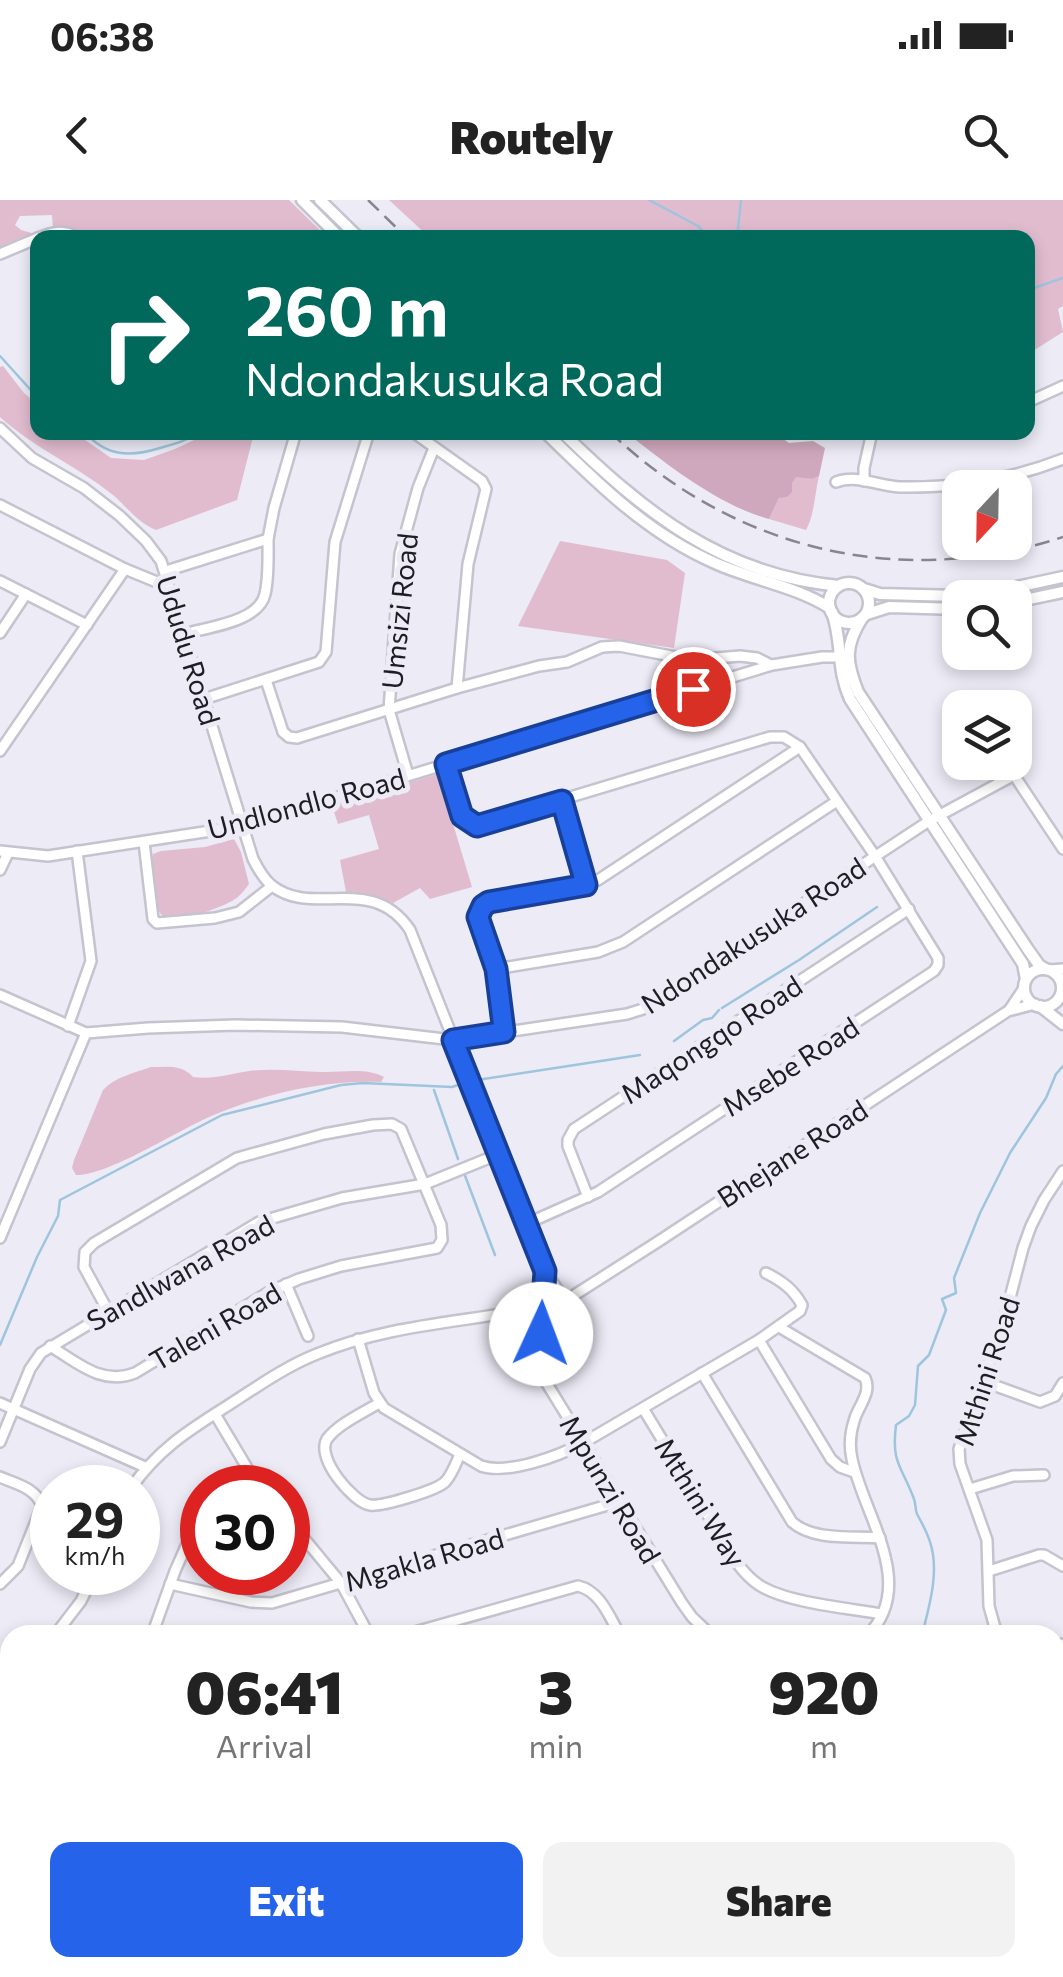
<!DOCTYPE html>
<style>
body{margin:0;font-family:Commissioner,sans-serif;background:#f2f2f2;color:#222;height:100vh;display:flex;flex-direction:column;font-size:38px;white-space:nowrap}
*{box-sizing:border-box;margin:0}
p{font-size:32px;color:#767676}
.icon{flex:none;width:55px;height:55px;fill:none;stroke:currentColor;stroke-width:2;stroke-linecap:round;stroke-linejoin:round}
.map{position:relative;flex:1;overflow:hidden}
.sheet{position:absolute;left:0px;top:1425px;width:1065px;height:352px;display:flex;flex-direction:column;background:#fff;border-radius:30px 30px 0 0;box-shadow:0 5px 15px #0003}
.sheet>*{flex:none}
.hud{position:absolute;left:30px;top:30px;width:1005px;height:210px;border-radius:20px;box-shadow:0 5px 15px #0003;background:#00695c;color:#fff;overflow:hidden}
.needle{width:65px;rotate:202deg}
.fabs{position:absolute;left:942px;top:270px;display:grid;gap:20px}
.fabs a{display:grid;place-items:center;width:90px;height:90px;border-radius:20px;background:#fff;box-shadow:0 5px 15px #0003;font-size:50px}
.speed{position:absolute;left:30px;top:1265px;display:flex;gap:20px;font-size:50px;font-weight:700;text-align:center}
.speed>*{display:grid;place-content:center;width:130px;height:130px;border-radius:50%;background:#fff;box-shadow:0 5px 15px #0003;line-height:1}
.speed small{font-size:25px;font-weight:400}
.speed .limit{border:15px solid #d22;background:#fff;color:#111}
.pin{position:absolute;display:grid;place-items:center;width:85px;height:85px;color:#fff;margin:-42px;border:5px solid #fff;border-radius:50%;box-shadow:0 2px 10px #0007}
.me{position:absolute;width:110px;margin:-55px;rotate:2deg;stroke-linejoin:round;filter:drop-shadow(0 0 8px #0008)}
.turn{display:flex;align-items:center;gap:35px;height:210px;padding:0 50px;font-size:45px}
.turn .icon{width:130px;height:130px;stroke-width:2.5}
.turn b{display:block;font-size:70px;line-height:85px}
.eta{display:flex;justify-content:space-evenly;align-items:center;height:170px;text-align:center}
.eta b{font-size:60px;font-weight:800;line-height:70px}
.action{display:flex;gap:20px;margin-top:auto;padding:20px 50px}
.action a{flex:1;height:115px;border-radius:20px;background:#2563eb;color:#fff;font-size:40px;font-weight:800;line-height:115px;text-align:center}
.action a+a{background:#f2f2f2;color:#222}
.status{display:flex;justify-content:space-between;align-items:center;height:70px;padding:0 50px;background:#fff;direction:ltr}
.status svg{height:28px;fill:currentColor}
header{display:flex;justify-content:space-between;align-items:center;height:130px;padding:0 50px;background:#fff;font-size:45px;font-weight:800}
.map>svg:first-child{display:block}
.green{fill:#e1bccf}
.forest{fill:#d0a8bd}
.lines{fill:none;stroke-linecap:round;stroke-linejoin:round}
.stream{stroke:#9ec5dd;stroke-width:2.5}
.river{stroke:#9ec5dd;stroke-width:15}
.minor-casing{stroke:#c4c3ce;stroke-width:14}
.major-casing{stroke:#c4c3ce;stroke-width:15}
.minor{stroke:#fff;stroke-width:9}
.major{stroke:#fff;stroke-width:10}
.rail{stroke:#87868d;stroke-width:2.5;stroke-dasharray:15 8;stroke-linecap:butt}
.route-casing{stroke:#184099;stroke-width:25}
.route{stroke:#2563eb;stroke-width:18}
.labels{text-anchor:middle;dominant-baseline:central;stroke-width:10;stroke-linejoin:round;paint-order:stroke}
.street-label{font-size:28px;fill:#1e1d21;stroke:#ecebf6}
</style>
<div class="status"><b>06:38</b><svg viewBox="0 0 49 12"><path d="M0 12V9h3v3zM5 12V6h3v6zM10 12V3h3v9zM15 12V0h3v12zM26 1h20v11H26zM47 4h2v5h-2z"/></svg></div>
<header><svg class="icon" aria-label="back" viewBox="0 0 24 24"><path d="M15 5l-7 7 7 7"/></svg>Routely<svg class="icon" aria-label="search" viewBox="0 0 24 24"><circle cx="10" cy="10" r="6"/><path d="M15 15l6 6"/></svg></header>
<div class="map">
<svg width="1063" height="1777" viewBox="0 0 1063 1777">
<rect width="100%" height="100%" fill="#ecebf6"/>
<g class="green">
<path d="M0 0H289L327 37H83L80 35 53 29 52 15 20 16 15 25 21 30 35 34 0 50Z"/>
<path d="M389 0H1063V106L1058 109 1063 132 1028 154V38L429 37Z"/>
<path d="M3 166 24 193 37 204 38 232 75 233 111 258 144 260 175 249 209 233H254L237 300 156 330C138 323 127 307 113 295 77 266 34 248 0 217V167Z"/>
<path d="M796 276 813 279 819 276C815 292 814 317 806 330L769 319 779 298Z"/>
<path d="M560 341 667 360 685 373 674 448 518 426Z"/>
<path d="M438 574 472 687 430 699 420 688 393 703 376 696 346 692 340 660 379 649 369 615 338 624 332 606Z"/>
<path d="M234 639 241 652 249 684C244 691 239 697 232 701 220 708 174 725 163 716 150 706 150 668 153 654L161 651 205 647Z"/>
<path d="M151 867C167 867 182 864 193 877 212 880 230 874 249 871 273 868 297 871 321 872 341 873 365 867 384 877L381 882C322 880 263 894 209 917 177 931 107 976 76 975L72 968 74 960 103 890C115 877 134 873 151 867Z"/>
<path d="M1063 1576V1777H1058L1055 1762V1578Z"/>
<path d="M10 1667V1768H69L52 1777H0V1675Z"/>
<path d="M480 1768H597L574 1777H503C495 1776 484 1775 480 1768Z"/>
</g>
<path class="forest" d="M699 232C722 238 757 226 775 233 780 235 784 240 789 243L813 241 825 248 819 276 813 279 796 277 792 283V292L787 297 779 298 769 319C720 306 666 264 627 233Z"/>
<g class="lines">
<g class="stream">
<path d="M649 0 698 26 709 38"/>
<path d="M737 38 741 0"/>
<path d="M1028 90 1063 78"/>
<path d="M0 156 38 198"/>
<path d="M85 232C106 257 131 257 160 248 174 244 187 241 199 232"/>
<path d="M722 808 799 760 877 707"/>
<path d="M674 841 703 820 712 818 719 810"/>
<path d="M477 880 640 855"/>
<path d="M434 890 458 959"/>
<path d="M464 973 495 1055"/>
<path d="M0 1145 37 1057 58 1016 60 1000 222 915 341 885 363 883 452 887 464 883"/>
<path d="M922 1435C929 1407 940 1371 930 1342 927 1332 922 1323 917 1314 915 1309 916 1304 914 1299 902 1266 891 1264 896 1225L909 1216 915 1205 918 1166 929 1155 946 1110 942 1099 956 1093 954 1078 980 1013 1010 953 1046 898 1056 874 1063 866"/>
<path d="M1056 1587 1063 1596"/>
<path d="M0 1748 10 1741"/>
<path d="M474 1768 485 1777"/>
<path d="M586 1777 600 1772 605 1768"/>
</g>
<path class="river" d="M1055 1587 1063 1584"/>
<g class="minor-casing">
<g id="minor">
<path d="M38 38C52 32 64 29 78 38"/>
<path d="M0 54 38 38"/>
<path d="M1028 202 1063 186"/>
<path d="M0 228 32 258 84 288 120 316 146 341 161 361 253 659C258 669 263 678 271 685 313 719 371 672 410 730L545 1071C553 1085 570 1099 558 1115L549 1118 542 1115 536 1104 539 1095 548 1090 558 1092"/>
<path d="M413 232 482 281 486 289 468 364 457 488"/>
<path d="M864 281V268L872 232"/>
<path d="M836 282C857 274 878 286 899 287 956 288 1010 280 1063 259"/>
<path d="M0 305 125 369 169 387"/>
<path d="M166 371 268 339 274 308 296 232"/>
<path d="M0 381 87 425"/>
<path d="M0 433 26 394"/>
<path d="M184 434C208 427 259 422 265 394 269 377 268 357 268 339"/>
<path d="M266 480 283 532 289 537 297 538 457 488 539 466 567 462 602 447 619 446 692 460 740 456 757 458 771 465"/>
<path d="M204 499 319 462 326 452 335 342 369 232"/>
<path d="M0 551 125 369"/>
<path d="M1010 562 1014 575 1063 649"/>
<path d="M446 564 462 616 477 625 770 537H784L800 547 875 656 938 758V765L934 771 598 992 528 1023"/>
<path d="M408 575 389 510 400 354 418 288 434 248"/>
<path d="M562 601 586 685"/>
<path d="M144 642 153 719 157 723 215 718 239 712 272 686"/>
<path d="M0 651 48 656 243 626 772 465 822 457H845"/>
<path d="M0 670 8 653"/>
<path d="M496 769 598 752 623 742 837 601"/>
<path d="M1049 770 1063 769"/>
<path d="M1062 785 1063 784"/>
<path d="M0 795 86 833 148 828 235 825 342 827 453 840 627 814 643 809 929 621 1014 575"/>
<path d="M1010 809 1024 788"/>
<path d="M68 826 91 761 77 651"/>
<path d="M505 832 496 769 478 717 483 706 489 702 586 685 598 680 800 547"/>
<path d="M588 997 568 946V940L574 929 909 709"/>
<path d="M0 1038 86 833"/>
<path d="M286 1084 308 1136"/>
<path d="M564 1107 576 1094 659 1041 1008 811 1035 804"/>
<path d="M542 1115C543 1137 533 1153 541 1174L682 1403 692 1417 711 1435"/>
<path d="M779 1127 865 1178C872 1193 858 1206 854 1221 850 1234 849 1246 852 1259 863 1314 918 1384 868 1435"/>
<path d="M358 1139 374 1193 384 1208 481 1266C508 1275 559 1256 583 1243L759 1140 800 1111 802 1105C793 1089 782 1081 766 1073"/>
<path d="M759 1140 831 1259 840 1267 854 1272"/>
<path d="M50 1146C78 1163 102 1186 135 1173L269 1092 299 1079 341 1066 437 1048 442 1040 441 1025 401 929 392 924 373 925 324 934 237 958 94 1043 85 1052 84 1067 108 1111"/>
<path d="M702 1173 792 1322C813 1341 853 1336 880 1338"/>
<path d="M982 1181 1040 1202 1055 1196 1063 1183"/>
<path d="M0 1203 145 1267"/>
<path d="M379 1203C363 1213 338 1224 327 1239 315 1258 354 1303 370 1305 382 1307 437 1290 445 1282 452 1275 456 1263 460 1254"/>
<path d="M644 1210 737 1363C743 1371 750 1379 759 1385 787 1403 848 1408 882 1414"/>
<path d="M215 1214 249 1271 261 1288"/>
<path d="M0 1242 30 1169 41 1153 259 1022 342 998 425 984 499 954"/>
<path d="M0 1277C16 1284 36 1288 42 1306L18 1366 0 1384"/>
<path d="M131 1288C158 1250 186 1232 224 1208 254 1189 284 1167 317 1154 382 1127 451 1123 519 1111H538"/>
<path d="M225 1288 249 1271"/>
<path d="M970 1289 1013 1276 1044 1275"/>
<path d="M288 1319 341 1383 369 1435"/>
<path d="M989 1371 1039 1355H1044L1063 1366"/>
<path d="M170 1384 251 1402 272 1403 618 1302"/>
<path d="M55 1435 81 1401 95 1372"/>
<path d="M152 1435 175 1371 202 1310"/>
<path d="M404 1435 578 1386C600 1391 609 1416 620 1435"/>
<path d="M997 1435 989 1406 987 1340 960 1264 959 1249 1006 1113 1023 1048 1031 1026 1044 1000 1063 971"/>
<path d="M1055 1447 1063 1444"/>
<path d="M0 1484 10 1476"/>
<path d="M1055 1549 1063 1539"/>
<path d="M0 1580 10 1571"/>
<path d="M0 1666 10 1658"/>
<path d="M212 1768V1777"/>
<path d="M422 1768 427 1777"/>
<path d="M743 1768 752 1777"/>
<path d="M454 1777 463 1770"/>
<path d="M663 1777 676 1768"/>
<path d="M779 1777 791 1768"/>
</g>
</g>
<g class="major-casing">
<g id="major">
<path d="M302 0 340 38"/>
<path d="M320 0 359 38"/>
<path d="M545 232C597 283 648 334 715 363 753 380 795 386 830 408"/>
<path d="M562 232C643 311 721 375 839 386"/>
<circle cx="849" cy="403" r="20"/>
<path d="M864 389 880 394 959 396 984 394 1063 377"/>
<path d="M1015 402 1063 392"/>
<path d="M832 412C843 443 836 468 850 499L1023 764 1026 779"/>
<path d="M867 414 889 407 960 409"/>
<path d="M862 418C844 447 846 462 858 492L1027 748 1039 765 1045 769"/>
<circle cx="1043" cy="788" r="19"/>
<path d="M1040 806 1063 824"/>
</g>
</g>
<use href="#minor" class="minor"/>
<use href="#major" class="major"/>
<g class="rail">
<path d="M368 0 407 38"/>
<path d="M610 232C734 350 900 390 1063 337"/>
</g>
</g>
<g class="lines">
<g class="route-casing">
<path id="route" d="M541 1134 542 1115 536 1104 544 1086 545 1071 453 840 504 832 496 769 478 717 483 706 489 702 586 685 562 601 477 626 462 616 446 564 693 489"/>
</g>
<use href="#route" class="route"/>
</g>
<g class="labels">
<g class="street-label">
<text transform="translate(399 411) rotate(-84)">Umsizi Road</text>
<text transform="translate(189 450) rotate(73)">Ududu Road</text>
<text transform="translate(306 603) rotate(-15)">Undlondlo Road</text>
<text transform="translate(753 735) rotate(-33)">Ndondakusuka Road</text>
<text transform="translate(711 839) rotate(-33)">Maqongqo Road</text>
<text transform="translate(790 866) rotate(-33)">Msebe Road</text>
<text transform="translate(792 953) rotate(-33)">Bhejane Road</text>
<text transform="translate(180 1072) rotate(-29)">Sandlwana Road</text>
<text transform="translate(215 1126) rotate(-30)">Taleni Road</text>
<text transform="translate(986 1171) rotate(-72)">Mthini Road</text>
<text transform="translate(611 1289) rotate(59)">Mpunzi Road</text>
<text transform="translate(701 1302) rotate(58)">Mthini Way</text>
<text transform="translate(424 1359) rotate(-16)">Mgakla Road</text>
</g>
</g>
</svg>
<div class="fabs">
<a><svg class="needle" viewBox="-14 -14 28 28"><path d="M0-13l5 13h-10z" fill="#e53935"/><path d="M0 13l5-13h-10z" fill="#767676"/></svg></a>
<a><svg class="icon" aria-label="search" viewBox="0 0 24 24"><circle cx="10" cy="10" r="6"/><path d="M15 15l6 6"/></svg></a>
<a><svg class="icon" aria-label="layers" viewBox="0 0 24 24"><path d="M12 4l9 5-9 5-9-5zM3 14l9 5 9-5"/></svg></a>
</div>
<div class="speed"><div>29<small>km/h</small></div><div class="limit">30</div></div>
<div class="pin" style="left:693px;top:489px;background:#d93025"><svg class="icon" aria-label="arrive" viewBox="0 0 24 24"><path d="M6 21V4h12l-3 4 3 4H6"/></svg></div>
<svg class="me" style="left:541px;top:1134px" viewBox="-20 -20 40 40"><circle r="19" fill="#fff"/><path d="M0-13L10 11 0 6-10 11z" fill="#2563eb"/></svg>
<div class="hud">
<div class="turn"><svg class="icon" aria-label="right" viewBox="0 0 24 24"><path d="M7 20v-9h11M14 6l5 5-5 5"/></svg><div><b>260 m</b>Ndondakusuka Road</div></div>
</div>
<section class="sheet">
<div class="eta">
<div><b>06:41</b><p>Arrival</p></div>
<div><b>3</b><p>min</p></div>
<div><b>920</b><p>m</p></div>
</div>
<div class="action"><a>Exit</a><a>Share</a></div>
</section>
</div>
